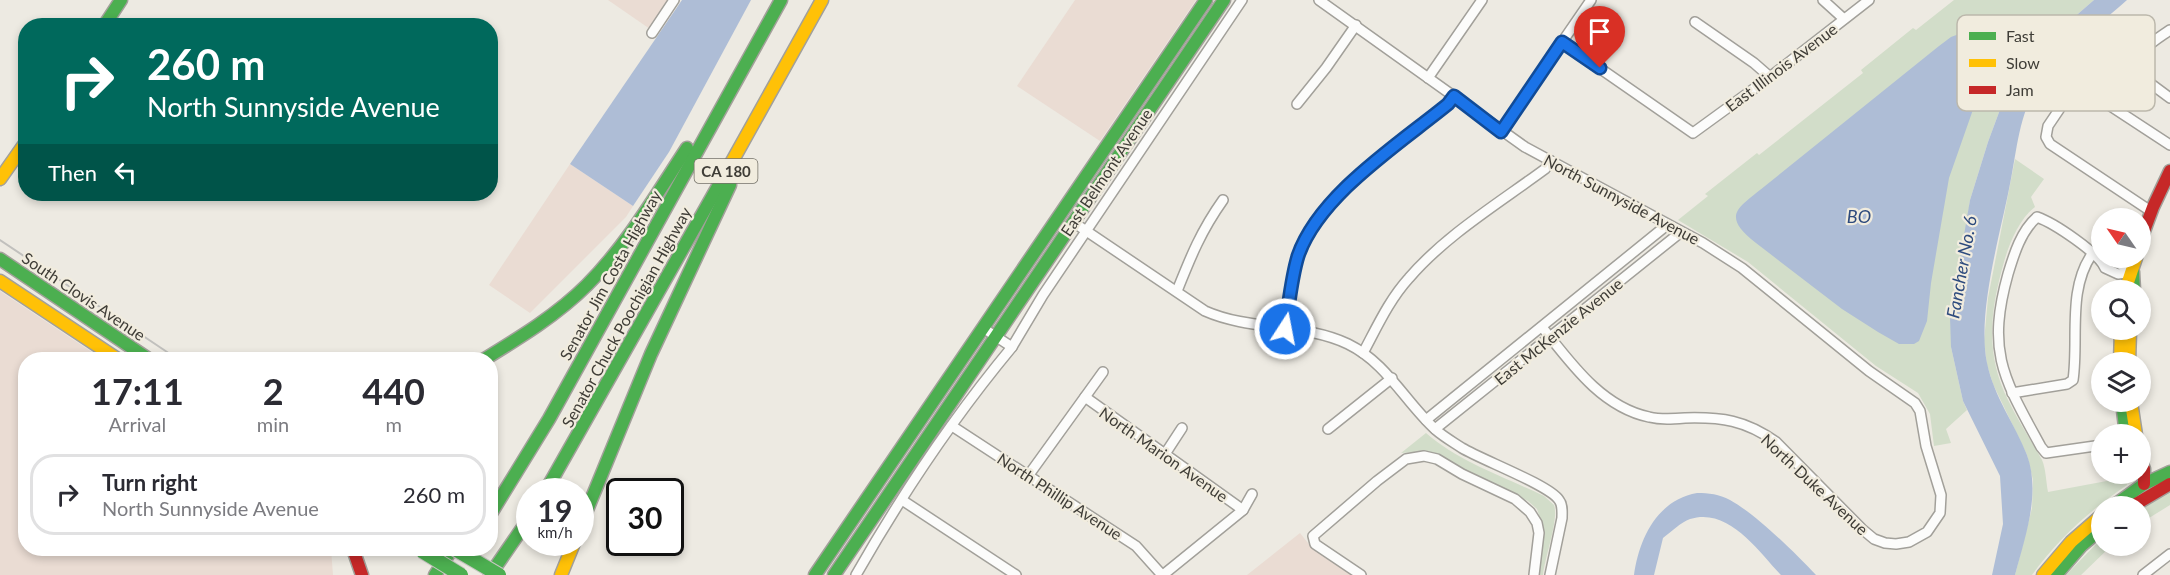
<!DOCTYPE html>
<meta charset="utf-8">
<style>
body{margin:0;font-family:Lato,sans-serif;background:#f2f2f3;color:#2b2b33;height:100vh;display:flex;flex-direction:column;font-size:22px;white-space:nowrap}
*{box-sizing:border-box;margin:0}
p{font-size:20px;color:#7c7c81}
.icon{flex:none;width:33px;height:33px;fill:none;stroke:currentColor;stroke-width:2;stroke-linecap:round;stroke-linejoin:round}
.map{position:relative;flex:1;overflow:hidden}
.drawer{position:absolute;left:18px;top:352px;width:480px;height:204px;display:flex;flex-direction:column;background:#fff;border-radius:24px;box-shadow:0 3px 9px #0003}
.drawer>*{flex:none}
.guide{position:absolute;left:18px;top:18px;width:480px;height:183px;border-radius:24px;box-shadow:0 3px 9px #0003;background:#00695c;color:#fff;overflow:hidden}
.needle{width:39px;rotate:304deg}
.tools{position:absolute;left:2091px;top:208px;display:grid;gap:12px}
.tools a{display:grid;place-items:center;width:60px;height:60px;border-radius:50%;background:#fff;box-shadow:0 3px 9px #0003;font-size:30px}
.speed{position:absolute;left:516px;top:478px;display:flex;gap:12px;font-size:30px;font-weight:700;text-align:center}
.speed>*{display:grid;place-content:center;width:78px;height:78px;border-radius:50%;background:#fff;box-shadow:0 3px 9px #0003;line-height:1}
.speed small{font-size:15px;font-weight:400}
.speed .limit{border:3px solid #111;border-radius:9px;background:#fff;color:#111}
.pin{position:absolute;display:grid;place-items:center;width:51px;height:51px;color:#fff;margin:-62px -26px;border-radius:50% 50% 50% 0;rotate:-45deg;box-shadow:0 0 6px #0007}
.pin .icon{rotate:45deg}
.me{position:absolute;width:66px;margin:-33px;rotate:11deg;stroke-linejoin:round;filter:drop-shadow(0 0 4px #0008)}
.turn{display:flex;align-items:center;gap:21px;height:126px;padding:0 30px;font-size:27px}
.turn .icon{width:78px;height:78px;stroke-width:2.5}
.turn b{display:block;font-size:42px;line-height:51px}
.then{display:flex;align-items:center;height:57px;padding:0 30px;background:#0003;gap:12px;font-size:22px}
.eta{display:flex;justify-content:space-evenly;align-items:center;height:102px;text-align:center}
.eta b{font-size:36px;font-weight:700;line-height:42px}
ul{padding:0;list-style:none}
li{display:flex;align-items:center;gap:18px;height:81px;margin:0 12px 9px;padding:0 18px;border:3px solid #e1e1e2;border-radius:24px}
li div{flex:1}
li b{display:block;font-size:22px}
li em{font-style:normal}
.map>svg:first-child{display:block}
.commercial{fill:#eadcd3}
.green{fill:#d2ddc9}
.water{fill:#aebdd6}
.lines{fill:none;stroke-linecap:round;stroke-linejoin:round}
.street-casing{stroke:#a2a09a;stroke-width:12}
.fast-casing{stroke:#a2a09a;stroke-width:15}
.slow-casing{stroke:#a2a09a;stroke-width:15}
.jam-casing{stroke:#a2a09a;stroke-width:15}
.street{stroke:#fcfcfb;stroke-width:9}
.fast{stroke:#4caf50;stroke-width:12}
.slow{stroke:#ffc107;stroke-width:12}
.jam{stroke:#c62828;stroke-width:12}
.rail{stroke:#c1c0bd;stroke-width:2}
.fast-bridge-casing{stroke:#c7c6c1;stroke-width:16;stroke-linecap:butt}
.fast-bridge{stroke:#4caf50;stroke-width:14}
.route-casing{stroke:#114b97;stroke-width:15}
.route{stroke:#1a73e8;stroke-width:10}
.labels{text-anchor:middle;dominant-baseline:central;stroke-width:4.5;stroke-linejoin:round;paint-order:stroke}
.shield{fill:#f1ecde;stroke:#747269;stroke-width:1.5}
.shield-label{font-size:15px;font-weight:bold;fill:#3f3d37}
.street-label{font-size:16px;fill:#3f3d37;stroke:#f1ecde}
.water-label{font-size:18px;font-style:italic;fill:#2d4a7d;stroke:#f1ecde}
.key{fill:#f1ecde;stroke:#bcb8ac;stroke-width:1.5}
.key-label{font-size:16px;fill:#3f3d37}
</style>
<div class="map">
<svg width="2170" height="575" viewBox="0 0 2170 575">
<rect width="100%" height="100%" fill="#edeae2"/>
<g class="commercial">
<path d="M608 0H669L650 29Z"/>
<path d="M1075 0H1196L1100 141 1017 86Z"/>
<path d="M570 164 633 206 626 217 530 313 489 285Z"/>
<path d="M0 291 104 360H26V549H331L333 575H0Z"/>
<path d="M1300 533 1312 548 1352 575H1247Z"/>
</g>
<g class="green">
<path d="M1954 0H2094L2033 53 2008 88 1988 142 1970 200 1951 347 1963 401 1967 410 1946 429 1951 443 1934 446 1930 414 1918 393 1876 366 1748 262 1678 220 1708 196 1705 194 1757 153 1759 155 1863 73 1861 70 1913 28 1916 30Z"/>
<path d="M2015 159 2044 179 2031 197 2035 207C2019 219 2009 244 2004 262 1990 311 1985 354 2008 400 2018 421 2031 440 2042 460 2046 469 2046 482 2048 492L2128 477 2127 485C2090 510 2058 539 2032 575H2015L2032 508 2033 480 2027 455 1993 384 1987 365 1984 341 1988 298Z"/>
<path d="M1426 433C1459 462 1505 477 1544 496L1554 505C1559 520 1545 556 1543 575H1538L1544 530 1537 509 1528 501 1467 471 1440 455 1427 451 1401 453Z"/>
<path d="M2170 493V505L2141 523V509Z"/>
<path d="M2101 539 2102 546H2111L2081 575H2066Z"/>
</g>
<g class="water">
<path d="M682 0H751L669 152 633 206 570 164Z"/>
<path d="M2094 0H2127C2096 28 2055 55 2034 92 2018 120 2016 157 2009 189 1999 239 1977 314 1987 363 1994 397 2015 424 2027 455 2041 494 2025 537 2015 575H1992L2003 524 2000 476 1963 401 1951 347 1950 317 1970 200 1988 142 2008 88 2033 53Z"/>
<path d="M1959 34C1976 35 1989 47 1989 64L1949 178 1931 283 1927 321 1919 341 1914 344H1899L1878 332 1842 309 1756 243C1721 215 1737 209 1765 186L1939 46 1951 37Z"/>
<path d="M1697 493C1709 493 1719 494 1730 500 1757 515 1794 552 1816 575H1781C1758 551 1729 507 1690 519 1681 522 1671 532 1663 538L1654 575H1634C1639 539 1657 500 1697 493Z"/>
</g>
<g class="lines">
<g class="street-casing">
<g id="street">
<path d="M1319 0 1525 147 1703 243 1742 268 1869 371 1915 403 1920 411 1926 446 1941 495 1940 513 1927 532 1909 542 1896 544 1885 543 1874 539 1862 529 1776 442C1745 420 1722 417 1685 418 1673 419 1661 420 1649 417 1601 407 1570 362 1542 327"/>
<path d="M1823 0 1844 19"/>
<path d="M1695 22 1754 63 1770 77"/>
<path d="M2170 30C2156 40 2133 52 2135 72L2170 98"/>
<path d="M652 33 674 0"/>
<path d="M1562 42 1693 133 1770 77 1869 0"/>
<path d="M1428 78 1482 0"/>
<path d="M1297 104 1326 68 1356 25"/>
<path d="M1501 131 1591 0"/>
<path d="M2152 212 2050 144 2046 137 2048 126 2073 89 2080 86 2170 145"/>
<path d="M1073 222 1205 311C1250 331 1304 323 1348 344 1387 363 1405 402 1436 430 1444 437 1453 442 1462 448 1482 460 1549 485 1559 500 1563 505 1562 512 1562 518L1550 575"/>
<path d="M2102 261C2114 259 2123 266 2133 272"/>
<path d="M1177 291C1191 256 1201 231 1223 200"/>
<path d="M983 328 1012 347 1043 295 1242 0"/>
<path d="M1285 329C1289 305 1291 279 1298 256 1319 196 1399 144 1448 104L1454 96"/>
<path d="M1363 353C1377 327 1389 300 1409 278 1446 235 1499 203 1545 169L1551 161"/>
<path d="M2012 393 2067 384 2073 380C2079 339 2067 290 2092 254"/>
<path d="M1085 397 1243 510"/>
<path d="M1426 420 1667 225"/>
<path d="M952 426 1136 546 1162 575"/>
<path d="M1328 429 1392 378"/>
<path d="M1435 429 1681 232"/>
<path d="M2102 445 2046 453 2041 447C2004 379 1986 353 2008 274 2014 254 2021 231 2037 217 2054 223 2099 253 2105 268L2118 274 2133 272"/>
<path d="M1165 454 1182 428"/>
<path d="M1028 476 1103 372"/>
<path d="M902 500 1016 575"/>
<path d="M856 575C901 496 953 418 1012 347"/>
<path d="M1163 575 1243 510 1252 494"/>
<path d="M1361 575 1315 544 1313 536 1377 481 1406 459 1424 456 1437 459 1462 474 1515 499 1530 512 1537 523 1539 533 1534 575"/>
<path d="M2143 575 2170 554"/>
</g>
</g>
<g class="fast-casing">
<g id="fast">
<path d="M104 26 121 0"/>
<path d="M0 259 150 360"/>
<path d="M2133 272 2134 291"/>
<path d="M483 360C519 338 557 315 587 285 627 245 656 195 687 148"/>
<path d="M2122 402 2126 435"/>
<path d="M545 492 729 167"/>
<path d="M2112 507 2144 484 2170 472"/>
<path d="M490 515 549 419 781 0"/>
<path d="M580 527 651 354 730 185"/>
<path d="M435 575 452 549"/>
<path d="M490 575 530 517"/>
<path d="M815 575 1206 0"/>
<path d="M834 575 1224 0"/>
<path d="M2056 575 2081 546 2102 528"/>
</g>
</g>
<g class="slow-casing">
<g id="slow">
<path d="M729 167 822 0"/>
<path d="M0 179 26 142"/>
<path d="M0 281 119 360"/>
<path d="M2125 291 2136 258"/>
<path d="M2120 363 2121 330"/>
<path d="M2129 363 2130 330"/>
<path d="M2131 402 2136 435"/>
<path d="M561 575 574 543"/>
<path d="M2043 575 2071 542 2102 515"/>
</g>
</g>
<g class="jam-casing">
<g id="jam">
<path d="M2140 242 2153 207 2170 171"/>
<path d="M2140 459 2144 469V484"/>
<path d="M2131 507 2170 484"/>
<path d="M353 549 362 575"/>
</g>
</g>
<use href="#street" class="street"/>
<use href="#fast" class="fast"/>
<use href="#slow" class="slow"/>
<use href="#jam" class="jam"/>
<path class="rail" d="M0 240 179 360"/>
<g class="fast-bridge-casing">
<g id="fast-bridge">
<path d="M455 549 499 575"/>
<path d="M422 551 461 575"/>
</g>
</g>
<use href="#fast-bridge" class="fast-bridge"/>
</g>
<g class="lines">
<g class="route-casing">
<path id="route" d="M1285 329C1289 305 1291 279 1298 256 1319 195 1399 144 1448 104L1454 96 1501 132 1562 42 1600 68"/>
</g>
<use href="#route" class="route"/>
</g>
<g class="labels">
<rect class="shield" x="694.5" y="159" width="63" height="24" rx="4.5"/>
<g class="shield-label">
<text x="726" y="171">CA 180</text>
</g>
<g class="street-label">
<text transform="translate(1781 67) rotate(-37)">East Illinois Avenue</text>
<text transform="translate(1106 172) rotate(-56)">East Belmont Avenue</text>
<text transform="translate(1622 199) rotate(28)">North Sunnyside Avenue</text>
<text transform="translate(610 275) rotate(-61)">Senator Jim Costa Highway</text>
<text transform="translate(84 296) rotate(34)">South Clovis Avenue</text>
<text transform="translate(626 317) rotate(-61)">Senator Chuck Poochigian Highway</text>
<text transform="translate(1558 331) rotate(-39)">East McKenzie Avenue</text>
<text transform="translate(1164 454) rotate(35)">North Marion Avenue</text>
<text transform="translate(1815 484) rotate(43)">North Duke Avenue</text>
<text transform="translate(1060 496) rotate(33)">North Phillip Avenue</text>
</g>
<g class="water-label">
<text x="1859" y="216">BO</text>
<text transform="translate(1961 267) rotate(-80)">Fancher No. 6</text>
</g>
</g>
<rect x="1957" y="15" width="198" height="96" rx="9" class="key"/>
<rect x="1969" y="32" width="27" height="8" fill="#4caf50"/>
<rect x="1969" y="59" width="27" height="8" fill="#ffc107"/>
<rect x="1969" y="86" width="27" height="8" fill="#c62828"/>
<g class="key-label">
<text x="2006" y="42">Fast</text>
<text x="2006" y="69">Slow</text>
<text x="2006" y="96">Jam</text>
</g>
</svg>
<div class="tools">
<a><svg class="needle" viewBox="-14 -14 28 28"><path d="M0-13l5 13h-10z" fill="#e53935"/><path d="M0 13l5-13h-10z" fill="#7c7c81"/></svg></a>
<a><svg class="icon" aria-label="search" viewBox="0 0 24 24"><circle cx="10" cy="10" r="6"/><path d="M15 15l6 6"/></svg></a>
<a><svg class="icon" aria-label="layers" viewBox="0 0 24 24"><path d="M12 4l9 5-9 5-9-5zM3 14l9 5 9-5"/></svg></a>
<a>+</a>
<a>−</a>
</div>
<div class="speed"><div>19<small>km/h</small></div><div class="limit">30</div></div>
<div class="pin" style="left:1600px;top:68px;background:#d93025"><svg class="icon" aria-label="arrive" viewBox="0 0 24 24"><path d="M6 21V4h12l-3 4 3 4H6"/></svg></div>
<svg class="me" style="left:1285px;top:329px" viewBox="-20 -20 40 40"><circle r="17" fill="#1a73e8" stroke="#fff" stroke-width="3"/><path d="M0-11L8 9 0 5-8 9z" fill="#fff"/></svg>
<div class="guide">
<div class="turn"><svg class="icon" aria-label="right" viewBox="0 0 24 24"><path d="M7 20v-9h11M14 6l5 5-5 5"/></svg><div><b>260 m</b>North Sunnyside Avenue</div></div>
<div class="then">Then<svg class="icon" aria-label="left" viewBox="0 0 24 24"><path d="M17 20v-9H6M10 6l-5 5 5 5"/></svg></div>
</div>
<section class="drawer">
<div class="eta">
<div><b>17:11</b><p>Arrival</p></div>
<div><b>2</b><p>min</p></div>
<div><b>440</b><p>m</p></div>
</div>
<ul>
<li><svg class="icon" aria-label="right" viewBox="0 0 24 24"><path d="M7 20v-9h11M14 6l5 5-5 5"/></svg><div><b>Turn right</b><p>North Sunnyside Avenue</p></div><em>260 m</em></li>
</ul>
</section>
</div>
